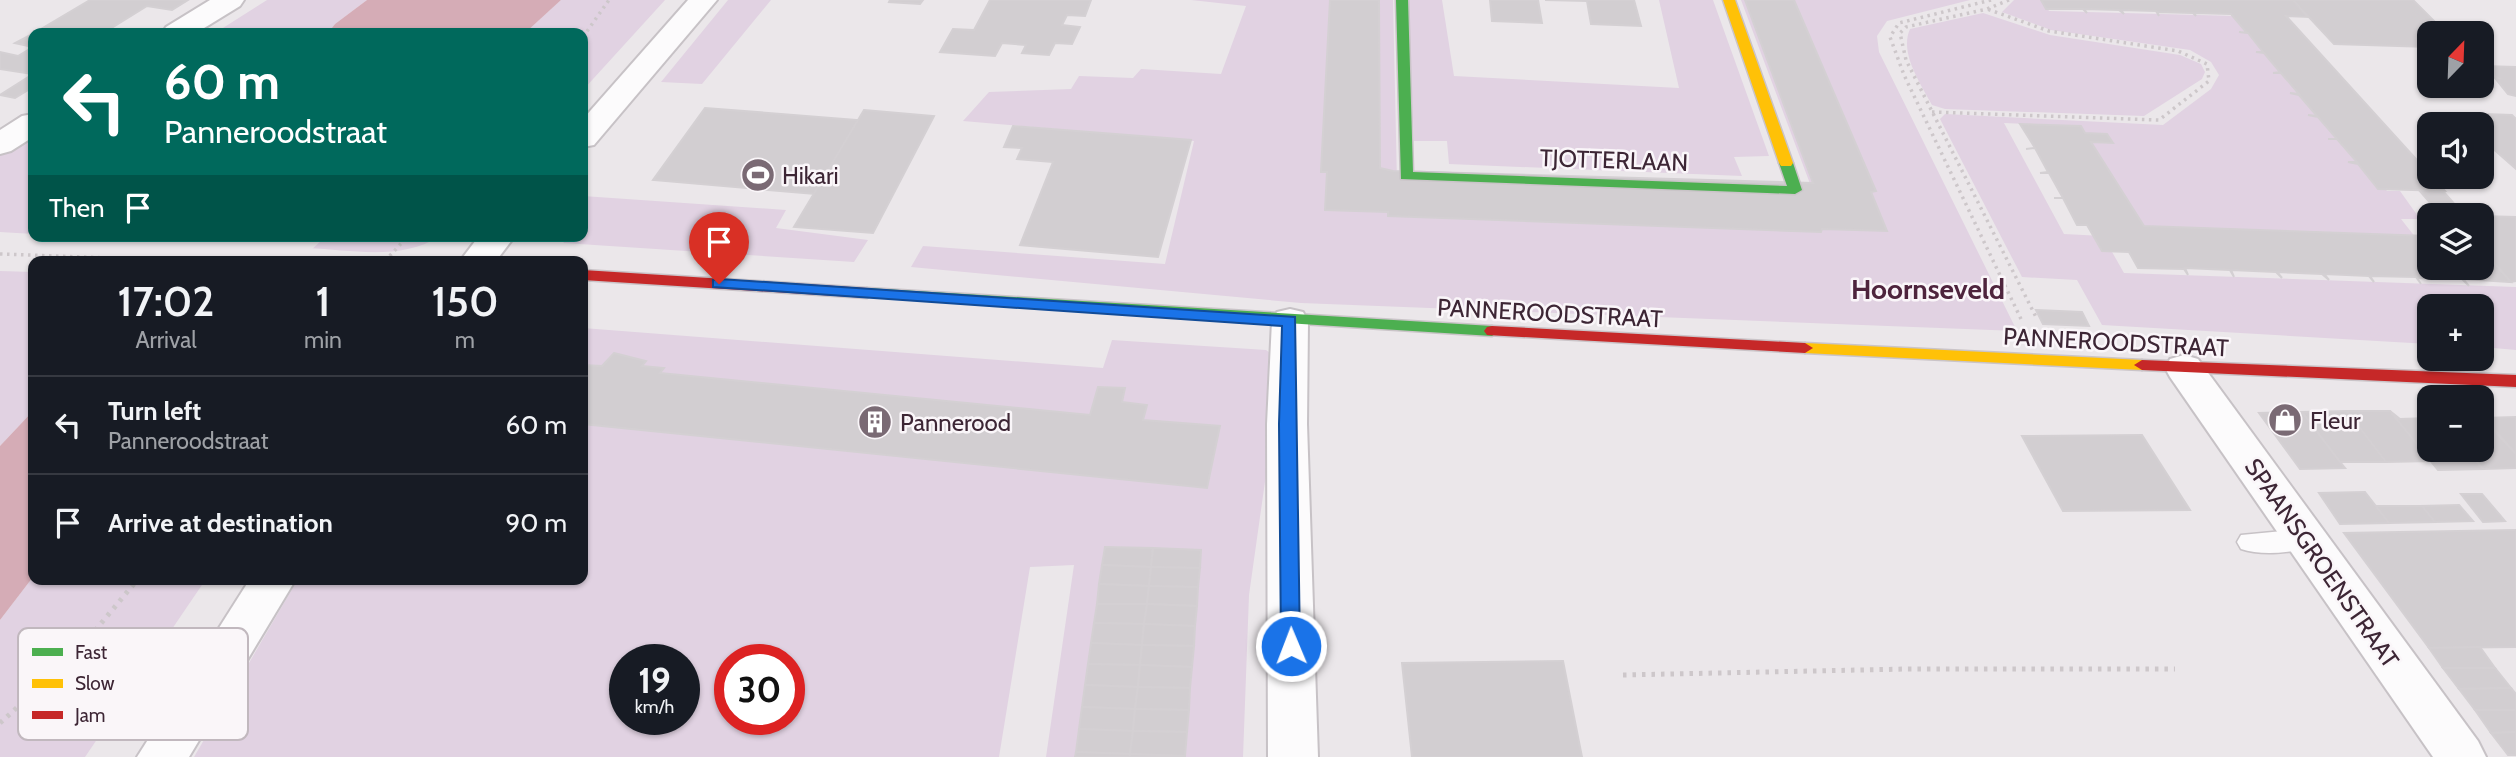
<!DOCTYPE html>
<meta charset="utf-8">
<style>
body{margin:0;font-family:Cabin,sans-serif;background:#20242c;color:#f1f3f6;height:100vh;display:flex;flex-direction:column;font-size:26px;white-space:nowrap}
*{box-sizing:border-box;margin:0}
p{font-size:23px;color:#9ea1a6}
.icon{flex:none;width:38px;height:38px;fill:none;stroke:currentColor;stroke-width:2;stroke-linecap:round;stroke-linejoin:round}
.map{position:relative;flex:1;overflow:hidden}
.details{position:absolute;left:28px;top:256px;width:560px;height:329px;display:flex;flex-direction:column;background:#171b24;border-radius:14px;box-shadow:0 2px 5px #0004}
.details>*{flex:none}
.guide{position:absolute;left:28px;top:28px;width:560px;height:214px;border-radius:14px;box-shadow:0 2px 5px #0004;background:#00695c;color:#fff;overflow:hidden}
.needle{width:46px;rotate:23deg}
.fabs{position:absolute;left:2417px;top:21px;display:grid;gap:14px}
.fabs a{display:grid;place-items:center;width:77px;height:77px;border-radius:14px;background:#171b24;box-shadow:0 2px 5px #0004;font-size:35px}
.speed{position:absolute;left:609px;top:644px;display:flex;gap:14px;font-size:35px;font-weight:700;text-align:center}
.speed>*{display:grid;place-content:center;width:91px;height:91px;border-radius:50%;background:#171b24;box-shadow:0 2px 5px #0004;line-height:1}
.speed small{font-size:18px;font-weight:400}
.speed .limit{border:10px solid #d22;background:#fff;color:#111}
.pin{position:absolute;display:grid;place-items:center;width:60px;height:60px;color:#fff;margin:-72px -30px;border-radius:50% 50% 50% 0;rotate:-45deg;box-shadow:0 0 7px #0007}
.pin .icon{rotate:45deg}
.me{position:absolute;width:77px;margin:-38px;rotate:359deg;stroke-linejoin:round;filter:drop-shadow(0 0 5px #0008)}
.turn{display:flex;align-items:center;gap:24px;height:147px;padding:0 21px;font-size:32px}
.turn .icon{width:91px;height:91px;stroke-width:2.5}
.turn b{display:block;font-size:49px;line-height:60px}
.then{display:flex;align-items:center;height:66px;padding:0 21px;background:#0003;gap:14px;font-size:26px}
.eta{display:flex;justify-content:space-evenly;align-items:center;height:119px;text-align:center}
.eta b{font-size:42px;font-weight:600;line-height:49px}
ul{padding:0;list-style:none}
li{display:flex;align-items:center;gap:21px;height:98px;padding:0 21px;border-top:2px solid #363941}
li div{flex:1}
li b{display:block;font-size:26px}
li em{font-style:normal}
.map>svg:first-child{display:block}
.green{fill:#e1d2e2;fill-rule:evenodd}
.water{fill:#d5acb6}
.pier{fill:#ebe7ea}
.building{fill:#d2ced1;stroke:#d4d0d3;stroke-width:2}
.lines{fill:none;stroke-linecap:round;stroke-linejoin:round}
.lane-casing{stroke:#c7c2c6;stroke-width:3}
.street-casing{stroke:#c7c2c6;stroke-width:4}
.fast-casing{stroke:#cac4c8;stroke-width:3}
.slow-casing{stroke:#cac4c8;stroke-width:3}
.jam-casing{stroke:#cac4c8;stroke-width:3}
.path-far1{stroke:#cdc7ca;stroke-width:3.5;stroke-dasharray:2.5 4.5;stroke-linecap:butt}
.path{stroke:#cdc7ca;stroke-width:5;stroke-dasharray:3.5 6;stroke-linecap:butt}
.lane{fill:#fcfbfc;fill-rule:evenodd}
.street{fill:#fcfbfc;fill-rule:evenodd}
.fast{fill:#4caf50;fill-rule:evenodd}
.slow{fill:#ffc107;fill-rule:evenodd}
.jam{fill:#c62828;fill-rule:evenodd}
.route{fill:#1a73e8;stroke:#114b97;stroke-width:2}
.labels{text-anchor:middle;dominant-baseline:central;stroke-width:5;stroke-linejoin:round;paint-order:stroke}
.street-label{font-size:24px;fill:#3d2635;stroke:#faf6f9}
.poi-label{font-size:24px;fill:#3d2635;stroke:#faf6f9;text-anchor:start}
.quarter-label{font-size:28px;font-weight:bold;fill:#4e243d;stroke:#faf6f9}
.key{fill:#faf6f9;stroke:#c1b8be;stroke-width:2}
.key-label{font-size:19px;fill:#3d2635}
</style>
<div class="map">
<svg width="2516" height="757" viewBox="0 0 2516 757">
<rect width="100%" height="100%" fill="#ebe7ea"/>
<g class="green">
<path d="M267 0H367L335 24 328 33H215Z"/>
<path d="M561 0H665L583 90V33H525Z"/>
<path d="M728 0H771L702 84 661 82Z"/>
<path d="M1191 0H1393L1397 183 1815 197 1741 0H1970L1887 21 1877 36 1879 52 2017 331 1301 303 911 267 923 246 1165 264 1194 141 963 121 989 92 1071 89 1079 76 1133 78 1141 69 1221 74 1246 6Z"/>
<path d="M1408 0H1442L1454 76 1679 88 1659 0H1713L1769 156 1734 157 1742 176 1449 164 1447 141H1414Z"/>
<path d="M2014 0H2042L2049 11 2236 16 2387 191H2400L2420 219H2401L2416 238 2132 226 2071 126 2004 123 2064 234 2103 236 2124 273 2516 287V350L2482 347V306H2429V344L2102 325 2077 280 2022 277 1940 119 1945 114 2163 125 2211 89 2219 75 2211 62 2190 50 2051 30 2002 12Z"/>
<path d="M1983 13 2050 35 2180 55 2201 64 2205 72 2202 79 2144 116 1945 109 1932 105C1921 84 1899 53 1910 29Z"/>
<path d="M33 134V234L0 232V155Z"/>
<path d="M583 196 786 210 776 228 868 240 854 262 564 243 559 236H583Z"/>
<path d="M321 236H440C402 261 351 250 308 248Z"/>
<path d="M0 271 33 272V411L0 446Z"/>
<path d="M583 328 1103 368 1112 340 1266 350 1282 361 1249 595 1243 757H1046L1074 565 1030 567 999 757H194L298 579H583ZM625 660H684V719H625ZM730 660H789V719H730Z"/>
<path d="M33 577 206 579 85 757H0V620Z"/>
</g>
<g class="water">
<path d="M367 0H561L525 33H328L335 24Z"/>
<path d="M33 411V577L0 620V446Z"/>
</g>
<path class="pier" d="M197 236H236L322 240 299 261H175Z"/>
<g class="building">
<path d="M90 0H188L172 10 147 6 110 29 125 31 122 33 36 32Z"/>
<path d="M890 0H923L920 4 889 2Z"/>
<path d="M990 0H1091L1085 16 1067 15 1062 25 1080 27 1072 44 1055 43 1049 55 1022 53 1026 45 1002 43 995 56 940 52 953 29 974 30Z"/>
<path d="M1330 0H1379L1380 168 1393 171 1813 183 1745 0H1794L1876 191 1871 192 1887 231 1822 229 1821 232 1388 216V212L1325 210 1327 172H1321V171Z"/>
<path d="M1490 0H1538L1542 23 1492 21Z"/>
<path d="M1545 0H1634L1641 26 1591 24 1587 1Z"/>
<path d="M2041 0H2293L2308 17 2286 16 2445 191 2378 189 2358 164 2348 162H2357L2337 139H2328H2337L2318 117 2308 115 2317 116 2299 95 2290 93 2299 94 2281 73H2273L2280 72 2264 53 2256 52H2263L2248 33 2239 32 2247 33 2231 14 2194 13 2196 16 2193 13 2157 12 2159 16 2156 11 2121 10 2124 14 2119 10 2084 9 2087 13 2083 9H2046Z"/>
<path d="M2293 0H2413L2446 33H2429V47L2334 44Z"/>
<path d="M36 32 45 33H33V74L0 69V52L18 56 33 47 15 43Z"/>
<path d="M2483 66 2516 67V96L2508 94 2495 78H2498L2484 70Z"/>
<path d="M33 74V87L15 98 0 95Z"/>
<path d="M705 108 858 120 815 194 653 180Z"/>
<path d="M864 110 934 116 873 233 794 227Z"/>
<path d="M2456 113 2512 115 2516 119V169L2482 139V124H2467Z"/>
<path d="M2020 124 2081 126 2085 133 2107 134 2113 143 2091 142 2144 226 2428 236 2429 268H2482V249L2511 282 2463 279 2469 286 2462 279 2417 278 2421 284 2416 277 2370 276 2374 282 2369 276 2324 274 2329 280 2322 274 2277 272 2282 278 2276 272 2231 270 2234 277 2230 270 2185 268 2188 275 2184 269 2138 268 2129 252 2102 251 2087 225H2077L2063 198H2054H2063L2049 173H2040L2048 172 2035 148 2026 149 2035 148Z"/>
<path d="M1013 126 1191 140 1158 257 1020 245 1053 162 1017 159 1022 148 1004 147Z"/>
<path d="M2419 190 2443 191 2464 215H2429V226H2428L2419 214H2440Z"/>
<path d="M2482 216 2516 217V281L2511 282 2482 249Z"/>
<path d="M2036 310 2082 312 2089 326 2043 324Z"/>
<path d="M614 353 646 361 642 366 664 368 660 373 1090 415 1098 387 1125 388 1122 402 1147 405 1143 420 1220 426 1207 488 583 424V365L602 366Z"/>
<path d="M2347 411H2390L2431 461 2386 462Z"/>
<path d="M2347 411 2386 462H2340L2302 412Z"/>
<path d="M2390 411 2400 419 2429 418V450H2467L2483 469 2438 470Z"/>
<path d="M2302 412 2340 462 2345 468 2300 469 2259 413Z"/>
<path d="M2516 417V454L2484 418Z"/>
<path d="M2482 418 2516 454V468L2483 469 2467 450H2482Z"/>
<path d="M2142 435 2190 510 2063 511 2022 436Z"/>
<path d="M2365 492 2389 523 2340 524 2319 493Z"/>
<path d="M2461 494H2482L2505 521 2483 522Z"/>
<path d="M2459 505 2473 521 2435 522 2422 506Z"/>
<path d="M2376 506H2422L2435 522 2389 523Z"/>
<path d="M2516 530V647L2429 648 2344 533Z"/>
<path d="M1105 547 1153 548 1151 567 1102 565Z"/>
<path d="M1153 548 1201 550 1200 568 1151 567Z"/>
<path d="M1102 565 1151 567 1149 586 1099 584Z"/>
<path d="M1151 567 1200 568 1198 587 1149 586Z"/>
<path d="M1099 584 1149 586 1147 604H1097Z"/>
<path d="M1149 586 1198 587 1197 606 1147 604Z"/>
<path d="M1097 604H1147L1144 624 1094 623Z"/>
<path d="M1147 604 1197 606 1195 626 1144 624Z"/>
<path d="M1094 623 1144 624 1142 645 1091 643Z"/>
<path d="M1144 624 1195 626 1194 646 1142 645Z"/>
<path d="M1091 643 1142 645 1140 665 1088 664Z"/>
<path d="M1142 645 1194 646 1192 667 1140 665Z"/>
<path d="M2480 647 2495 668H2443L2429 648Z"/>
<path d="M1563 661 1582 757H1412L1402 663Z"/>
<path d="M1088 664 1140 665 1138 687 1085 685Z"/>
<path d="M1140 665 1192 667 1190 688 1138 687Z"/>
<path d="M2443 668H2495L2511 688 2459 689Z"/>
<path d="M1085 685 1138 687 1135 709 1082 707Z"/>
<path d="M1138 687 1190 688 1189 710 1135 709Z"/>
<path d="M2511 688 2516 694V710H2475L2459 689Z"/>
<path d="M1082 707 1135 709 1133 731 1079 729Z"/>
<path d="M1135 709 1189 710 1187 732 1133 731Z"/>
<path d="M2475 710H2516V732L2491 733Z"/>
<path d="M1079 729 1133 731 1130 754 1076 752Z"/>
<path d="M1133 731 1187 732 1185 756 1130 754Z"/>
<path d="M2516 732V755H2508L2491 733Z"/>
<path d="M1076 752 1130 754V757H1075Z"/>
<path d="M1130 754 1185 756 1130 757Z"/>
</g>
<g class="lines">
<g class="lane-casing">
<path id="lane" d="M2305 529 2314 532 2318 539 2314 546C2294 553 2261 556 2241 549L2237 542 2241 535Z"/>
</g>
<g class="street-casing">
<g id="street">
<path d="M210 0H244L240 6 196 33H162L166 27Z"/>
<path d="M688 0H717L594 145 583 147V119Z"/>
<path d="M33 114V137L11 151 0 154V130L22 116Z"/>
<path d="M479 236H515L496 261H460Z"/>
<path d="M1290 309 1303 312 1308 321 1307 424 1318 757H1268L1267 424 1272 321 1277 312Z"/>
<path d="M2184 355 2198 359 2478 741 2486 757H2433L2170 377 2165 368 2170 359Z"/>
<path d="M250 579H296L189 757H137Z"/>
</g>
</g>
<g class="fast-casing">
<g id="fast">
<path d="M1396 0H1408L1413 172 1787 186 1779 163 1786 159 1793 163 1802 190 1795 194 1401 179Z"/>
<path d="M867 288 1492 326 1500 331 1492 336 862 296 860 293Z"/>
</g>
</g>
<g class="slow-casing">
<g id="slow">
<path d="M1723 0H1735L1793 163 1791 166H1781L1779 163Z"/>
<path d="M1805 343 2142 360 2150 365 2142 370 1805 353 1797 348Z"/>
</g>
</g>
<g class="jam-casing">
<g id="jam">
<path d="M583 270 867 288 874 293 867 298 583 280Z"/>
<path d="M1492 326 1805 343 1813 348 1805 353 1487 335 1484 331 1487 327Z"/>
<path d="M2142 360 2516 375V387L2142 370 2134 365Z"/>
</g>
</g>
<g class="path-far1">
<path d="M1991 0 1899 23 1890 37 1904 75 2021 319"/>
<path d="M2009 0 1987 9 1906 27 1900 33 1906 60 2037 319"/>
<path d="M583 37 609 0"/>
<path d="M1932 112 2159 120 2209 81 2207 64 2178 51 2049 31 1987 9"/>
<path d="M0 254 191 261"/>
<path d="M385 261 408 236"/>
</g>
<g class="path">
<path d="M1623 675 1907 669H2175"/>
<path d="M0 723 74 656 138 579"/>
</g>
<use href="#lane" class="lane"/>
<use href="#street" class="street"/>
<use href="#fast" class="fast"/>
<use href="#slow" class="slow"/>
<use href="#jam" class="jam"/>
</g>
<path class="route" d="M719 279 1295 317 1300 646 1298 652H1284L1281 646 1279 424 1282 326 713 287V280Z"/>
<defs>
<g id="stadium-disc" transform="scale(1.75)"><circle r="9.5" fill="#7a6a74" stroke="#faf6f9"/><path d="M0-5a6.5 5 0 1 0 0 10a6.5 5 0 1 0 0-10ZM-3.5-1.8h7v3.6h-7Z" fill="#fff"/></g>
<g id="shop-disc" transform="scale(1.75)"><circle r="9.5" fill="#7a6a74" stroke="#faf6f9"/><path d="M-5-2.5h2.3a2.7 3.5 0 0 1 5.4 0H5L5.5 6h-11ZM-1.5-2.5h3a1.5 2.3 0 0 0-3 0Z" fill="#fff"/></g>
<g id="building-disc" transform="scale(1.75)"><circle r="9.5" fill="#7a6a74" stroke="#faf6f9"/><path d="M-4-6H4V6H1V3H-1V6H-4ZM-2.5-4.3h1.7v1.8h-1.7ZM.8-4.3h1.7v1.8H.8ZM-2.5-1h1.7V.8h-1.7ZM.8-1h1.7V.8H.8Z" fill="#fff"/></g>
</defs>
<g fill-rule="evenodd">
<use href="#stadium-disc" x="758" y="175"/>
<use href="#shop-disc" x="2285" y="420"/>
<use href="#building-disc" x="875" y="422"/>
</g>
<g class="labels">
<g class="street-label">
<text transform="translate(1614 160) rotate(2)">TJOTTERLAAN</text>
<text transform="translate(1550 313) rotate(3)">PANNEROODSTRAAT</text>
<text transform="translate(2116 342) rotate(3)">PANNEROODSTRAAT</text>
<text transform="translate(2322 563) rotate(55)">SPAANSGROENSTRAAT</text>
</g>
<g class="poi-label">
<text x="782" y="175">Hikari</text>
<text x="2310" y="420">Fleur</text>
<text x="900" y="422">Pannerood</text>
</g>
<g class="quarter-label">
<text x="1928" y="289">Hoornseveld</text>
</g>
</g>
<rect x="18" y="628" width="230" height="112" rx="10" class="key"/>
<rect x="32" y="648" width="31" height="8" fill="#4caf50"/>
<rect x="32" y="679" width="31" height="9" fill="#ffc107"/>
<rect x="32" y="711" width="31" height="8" fill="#c62828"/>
<g class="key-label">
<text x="75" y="659">Fast</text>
<text x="75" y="690">Slow</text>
<text x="75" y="722">Jam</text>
</g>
</svg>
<div class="fabs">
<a><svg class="needle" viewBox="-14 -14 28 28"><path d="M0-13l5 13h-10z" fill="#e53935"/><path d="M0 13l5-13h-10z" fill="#9ea1a6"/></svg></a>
<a><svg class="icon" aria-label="sound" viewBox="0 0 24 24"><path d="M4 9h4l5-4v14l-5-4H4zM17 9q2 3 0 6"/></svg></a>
<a><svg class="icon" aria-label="layers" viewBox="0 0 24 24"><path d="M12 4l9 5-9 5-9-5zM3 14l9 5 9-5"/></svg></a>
<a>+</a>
<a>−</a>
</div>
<div class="speed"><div>19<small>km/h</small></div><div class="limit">30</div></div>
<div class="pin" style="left:719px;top:284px;background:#d93025"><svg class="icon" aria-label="arrive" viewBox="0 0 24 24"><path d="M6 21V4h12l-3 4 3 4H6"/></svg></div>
<svg class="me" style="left:1291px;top:646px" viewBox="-20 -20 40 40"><circle r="17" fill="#1a73e8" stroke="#fff" stroke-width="3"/><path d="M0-11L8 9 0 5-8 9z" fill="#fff"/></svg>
<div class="guide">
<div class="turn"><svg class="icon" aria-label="left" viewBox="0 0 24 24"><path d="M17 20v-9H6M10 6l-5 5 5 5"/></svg><div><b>60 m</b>Panneroodstraat</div></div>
<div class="then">Then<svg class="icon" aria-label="arrive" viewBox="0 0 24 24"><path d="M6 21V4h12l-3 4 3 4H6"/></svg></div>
</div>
<section class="details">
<div class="eta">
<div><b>17:02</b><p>Arrival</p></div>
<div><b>1</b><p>min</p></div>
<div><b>150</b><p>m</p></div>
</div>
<ul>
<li><svg class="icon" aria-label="left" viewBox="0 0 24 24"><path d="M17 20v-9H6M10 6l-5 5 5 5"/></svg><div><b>Turn left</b><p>Panneroodstraat</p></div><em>60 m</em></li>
<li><svg class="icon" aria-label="arrive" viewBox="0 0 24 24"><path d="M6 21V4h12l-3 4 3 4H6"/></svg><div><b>Arrive at destination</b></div><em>90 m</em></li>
</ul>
</section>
</div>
